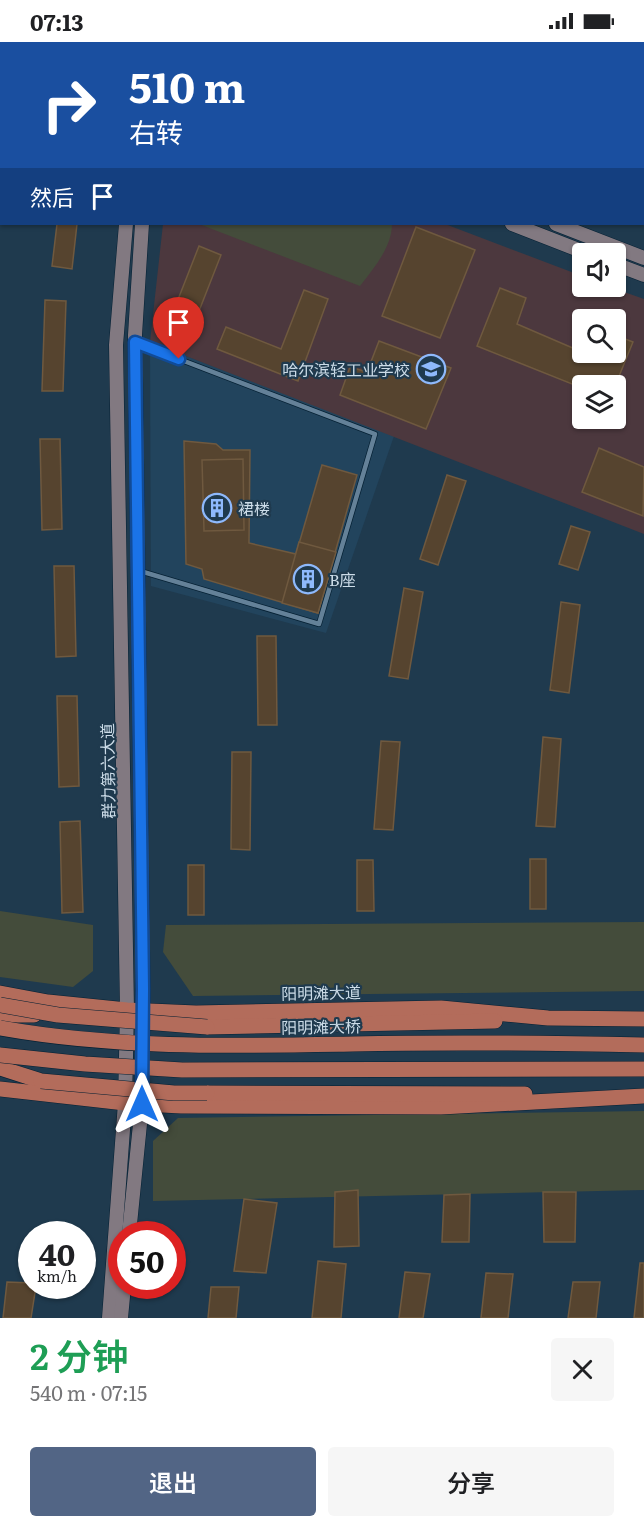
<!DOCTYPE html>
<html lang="zh">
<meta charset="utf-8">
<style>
body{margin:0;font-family:Literata,"Noto Sans SC",serif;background:#f6f6f6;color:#202124;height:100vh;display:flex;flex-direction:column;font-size:22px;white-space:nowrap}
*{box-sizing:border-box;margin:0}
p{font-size:20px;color:#757577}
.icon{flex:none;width:33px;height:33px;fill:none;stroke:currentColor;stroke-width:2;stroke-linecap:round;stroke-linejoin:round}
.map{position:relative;height:1276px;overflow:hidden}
.details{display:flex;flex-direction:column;background:#fff;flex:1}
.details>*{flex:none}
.top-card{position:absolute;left:0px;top:0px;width:645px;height:183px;box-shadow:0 2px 4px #0004;background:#1a4fa0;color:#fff;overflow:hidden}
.buttons{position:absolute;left:572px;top:201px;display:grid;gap:12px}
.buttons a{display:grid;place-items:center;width:54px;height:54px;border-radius:6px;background:#fff;box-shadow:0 2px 4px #0004;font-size:30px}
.speed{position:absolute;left:18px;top:1179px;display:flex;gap:12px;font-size:30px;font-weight:700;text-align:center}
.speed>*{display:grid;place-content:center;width:78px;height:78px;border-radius:50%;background:#fff;box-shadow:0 2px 4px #0004;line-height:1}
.speed small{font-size:15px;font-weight:400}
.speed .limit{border:9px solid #d22;background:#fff;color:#111}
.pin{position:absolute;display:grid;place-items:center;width:51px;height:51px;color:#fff;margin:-62px -26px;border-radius:50% 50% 50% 0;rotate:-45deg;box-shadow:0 0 6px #0007}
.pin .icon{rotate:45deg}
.me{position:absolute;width:66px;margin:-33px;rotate:0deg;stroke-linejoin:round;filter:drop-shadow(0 0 4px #0008)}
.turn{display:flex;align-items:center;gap:21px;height:126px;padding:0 30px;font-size:27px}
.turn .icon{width:78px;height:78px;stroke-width:2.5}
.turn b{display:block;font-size:42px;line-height:51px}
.then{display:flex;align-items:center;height:57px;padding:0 30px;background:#0003;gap:12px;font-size:22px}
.round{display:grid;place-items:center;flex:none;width:63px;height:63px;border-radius:6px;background:#f6f6f6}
.summary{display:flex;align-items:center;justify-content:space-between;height:102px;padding:0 30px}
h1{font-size:36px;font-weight:600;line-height:45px;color:#1e9e55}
.cta{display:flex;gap:12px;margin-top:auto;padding:12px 30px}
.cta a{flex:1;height:69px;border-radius:6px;background:#526585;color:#fff;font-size:24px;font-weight:600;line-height:69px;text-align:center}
.cta a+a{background:#f6f6f6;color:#202124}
.status{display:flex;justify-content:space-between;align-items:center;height:42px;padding:0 30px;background:#fff;direction:ltr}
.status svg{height:16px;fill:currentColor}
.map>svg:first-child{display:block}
.built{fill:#22445d}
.education{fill:#4c383e;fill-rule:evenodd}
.green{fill:#444c3b}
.building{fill:#56442f;stroke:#6f593f;stroke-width:1.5}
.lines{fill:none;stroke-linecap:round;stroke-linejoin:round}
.service-casing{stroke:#052033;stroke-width:6}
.secondary-casing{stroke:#052033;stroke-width:15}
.trunk-casing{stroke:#052033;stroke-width:16}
.service{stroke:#648198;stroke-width:4.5}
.secondary{stroke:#827981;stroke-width:14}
.trunk{stroke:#b36c5b;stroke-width:15}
.trunk-bridge-casing{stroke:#052033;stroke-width:16;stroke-linecap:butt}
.trunk-bridge{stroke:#b36c5b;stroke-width:15}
.route-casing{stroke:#114b97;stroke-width:15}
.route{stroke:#1a73e8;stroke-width:10}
.labels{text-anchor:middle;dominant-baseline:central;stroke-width:4.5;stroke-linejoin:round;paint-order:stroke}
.poi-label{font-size:16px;fill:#ccdce8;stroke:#1f3a4e;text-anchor:start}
.street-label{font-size:16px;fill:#ccdce8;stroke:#1f3a4e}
</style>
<div class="status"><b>07:13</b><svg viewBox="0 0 49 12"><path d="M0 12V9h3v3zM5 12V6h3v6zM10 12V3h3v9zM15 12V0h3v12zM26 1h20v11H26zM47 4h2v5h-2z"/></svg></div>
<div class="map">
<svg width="644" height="1276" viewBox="0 0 644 1276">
<rect width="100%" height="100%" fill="#1f3a4e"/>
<path class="built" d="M150 300 394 394 326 591 151 544Z"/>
<g class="education">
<path d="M222 0H644V121V2Z"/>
<path d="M163 182H445L582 234V244L610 245 644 257V492L150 300ZM582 278H615V310H582ZM582 344H615V376H582Z"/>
</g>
<g class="green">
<path d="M199 182H392C392 205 374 226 360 244Z"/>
<path d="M0 869 93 883V929L73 945 0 935Z"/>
<path d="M644 880V949L193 954 163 910 166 883Z"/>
<path d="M644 1069V1148L153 1159V1099L178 1076Z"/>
</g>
<g class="building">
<path d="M0 35H2L0 104Z"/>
<path d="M57 182H77L72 227 52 224Z"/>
<path d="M416 185 475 208 440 296 382 274Z"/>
<path d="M199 204 221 213 188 297 166 288Z"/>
<path d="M500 246 526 256 517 282 582 310 595 315 597 310H615V293L633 300 615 344H582V346L477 304Z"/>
<path d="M304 248 328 257 298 339 217 307 226 285 281 307Z"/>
<path d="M45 258 66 259 63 349H42Z"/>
<path d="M379 299 451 326 426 387 340 353 350 325 367 330Z"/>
<path d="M40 397H60L62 487 42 488Z"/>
<path d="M184 399 216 402 223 408H250L249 501 296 512 322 423 357 433 318 571 204 537 202 527 186 522Z"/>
<path d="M599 406 644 425 643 474 582 450Z"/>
<path d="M243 417 244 488 204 489 202 418Z"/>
<path d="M447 433 466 439 438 523 420 517Z"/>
<path d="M571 484 590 490 578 528 559 522Z"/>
<path d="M299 500 336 510 318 571 282 561Z"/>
<path d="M54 524H74L76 614 56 615Z"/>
<path d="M404 546 423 550 408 637 389 634Z"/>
<path d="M561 560 580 563 569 651 550 648Z"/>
<path d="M257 594H276L277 683H258Z"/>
<path d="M57 654H77L79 744 59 745Z"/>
<path d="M543 695 561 697 555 785 536 784Z"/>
<path d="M381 699 400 700 393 788 374 787Z"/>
<path d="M232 710H251L250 808 231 807Z"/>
<path d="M80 779 83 870 62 871 60 780Z"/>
<rect x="530" y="817" width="16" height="50"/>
<path d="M357 818H373L374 869H357Z"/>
<rect x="188" y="823" width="16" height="50"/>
<path d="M358 1148 359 1204 334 1205 335 1150Z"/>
<path d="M543 1150H576L575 1200H544Z"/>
<path d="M470 1152 469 1200H442L444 1153Z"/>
<path d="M244 1157 277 1161 266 1231 234 1229Z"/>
<path d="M318 1219 346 1222 341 1276H312Z"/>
<path d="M640 1221H644V1276H634Z"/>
<path d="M405 1230 430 1232 423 1276H399Z"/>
<path d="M486 1231 513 1232 508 1276H481Z"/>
<path d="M7 1240 32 1241V1244H36L31 1276H3Z"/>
<path d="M573 1240H600L596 1276H568Z"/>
<path d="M211 1245H239L236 1276H208Z"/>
</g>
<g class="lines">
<g class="service-casing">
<path id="service" d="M137 301 375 392 319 582 140 529"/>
</g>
<g class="secondary-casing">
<g id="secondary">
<path d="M52 0 58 2"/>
<path d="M157 2V0"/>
<path d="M174 2 175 0"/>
<path d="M0 3 2 4"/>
<path d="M512 182 589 212"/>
<path d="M556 182 644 216"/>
<path d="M615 222 644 233"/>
<path d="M129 1192 142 1062 143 947 135 293 142 182"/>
<path d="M109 1276 125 1061 127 968 116 303 126 182"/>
<path d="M121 1276 124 1244"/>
</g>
</g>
<g class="trunk-casing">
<g id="trunk">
<path d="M0 951 48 960 127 968 196 971 441 966 548 976 644 977"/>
<path d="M0 973H34"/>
<path d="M207 985 495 979"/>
<path d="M0 1026 41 1039"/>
<path d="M0 1047 125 1061 181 1064 441 1065 644 1054"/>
<path d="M207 1051 525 1052"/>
</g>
</g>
<use href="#service" class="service"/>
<use href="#secondary" class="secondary"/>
<use href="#trunk" class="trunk"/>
<g class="trunk-bridge-casing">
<g id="trunk-bridge">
<path d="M0 963 58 973 207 985"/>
<path d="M0 986C117 1007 235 1004 353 1002 450 1000 547 1001 644 1003"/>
<path d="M0 1013 85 1022 182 1028 644 1027"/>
<path d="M41 1039 174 1051H207"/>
</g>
</g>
<use href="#trunk-bridge" class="trunk-bridge"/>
</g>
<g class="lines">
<g class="route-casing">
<path id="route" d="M142 1062 143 947 135 300 179 317"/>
</g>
<use href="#route" class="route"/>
</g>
<defs>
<g id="school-ring" transform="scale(1.5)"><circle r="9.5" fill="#1f3a4e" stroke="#8eb9fc" stroke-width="1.5"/><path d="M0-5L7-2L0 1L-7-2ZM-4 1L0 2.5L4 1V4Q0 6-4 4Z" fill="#8eb9fc"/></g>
<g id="building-ring" transform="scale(1.5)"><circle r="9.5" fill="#1f3a4e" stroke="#8eb9fc" stroke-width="1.5"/><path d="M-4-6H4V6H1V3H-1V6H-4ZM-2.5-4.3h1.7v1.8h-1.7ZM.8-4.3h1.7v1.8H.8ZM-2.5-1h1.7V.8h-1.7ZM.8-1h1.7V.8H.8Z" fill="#8eb9fc"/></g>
</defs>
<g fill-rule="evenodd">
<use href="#school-ring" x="431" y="327"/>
<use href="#building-ring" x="217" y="466"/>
<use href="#building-ring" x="308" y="537"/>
</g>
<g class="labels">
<g class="poi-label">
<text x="410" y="327" text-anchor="end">哈尔滨轻工业学校</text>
<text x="238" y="466">裙楼</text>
<text x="329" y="537">B座</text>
</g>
<g class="street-label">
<text transform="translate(107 729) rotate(-91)">群力第六大道</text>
<text transform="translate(321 950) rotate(-1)">阳明滩大道</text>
<text transform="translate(321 984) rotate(-1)">阳明滩大桥</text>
</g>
</g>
</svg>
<div class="buttons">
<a><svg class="icon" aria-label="sound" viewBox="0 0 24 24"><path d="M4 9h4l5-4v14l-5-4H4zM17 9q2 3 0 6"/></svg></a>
<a><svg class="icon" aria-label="search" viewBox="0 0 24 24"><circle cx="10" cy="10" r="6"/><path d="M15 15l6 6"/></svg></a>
<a><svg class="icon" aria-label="layers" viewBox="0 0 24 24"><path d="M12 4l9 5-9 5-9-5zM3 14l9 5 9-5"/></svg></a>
</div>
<div class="speed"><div>40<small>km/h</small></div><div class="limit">50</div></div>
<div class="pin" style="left:179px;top:317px;background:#d93025"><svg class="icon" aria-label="arrive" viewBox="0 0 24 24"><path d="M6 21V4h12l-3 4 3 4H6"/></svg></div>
<svg class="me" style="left:142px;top:1062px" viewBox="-20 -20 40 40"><path d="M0-17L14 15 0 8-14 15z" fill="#1a73e8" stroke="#fff" stroke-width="4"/></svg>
<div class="top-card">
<div class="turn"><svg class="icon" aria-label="right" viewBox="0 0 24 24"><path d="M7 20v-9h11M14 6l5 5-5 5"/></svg><div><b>510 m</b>右转</div></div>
<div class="then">然后<svg class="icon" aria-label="arrive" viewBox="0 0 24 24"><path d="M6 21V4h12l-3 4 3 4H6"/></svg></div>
</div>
</div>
<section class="details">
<div class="summary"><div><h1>2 分钟</h1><p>540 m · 07:15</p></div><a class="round"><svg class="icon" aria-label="close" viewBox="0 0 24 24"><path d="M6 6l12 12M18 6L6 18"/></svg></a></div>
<div class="cta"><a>退出</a><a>分享</a></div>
</section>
